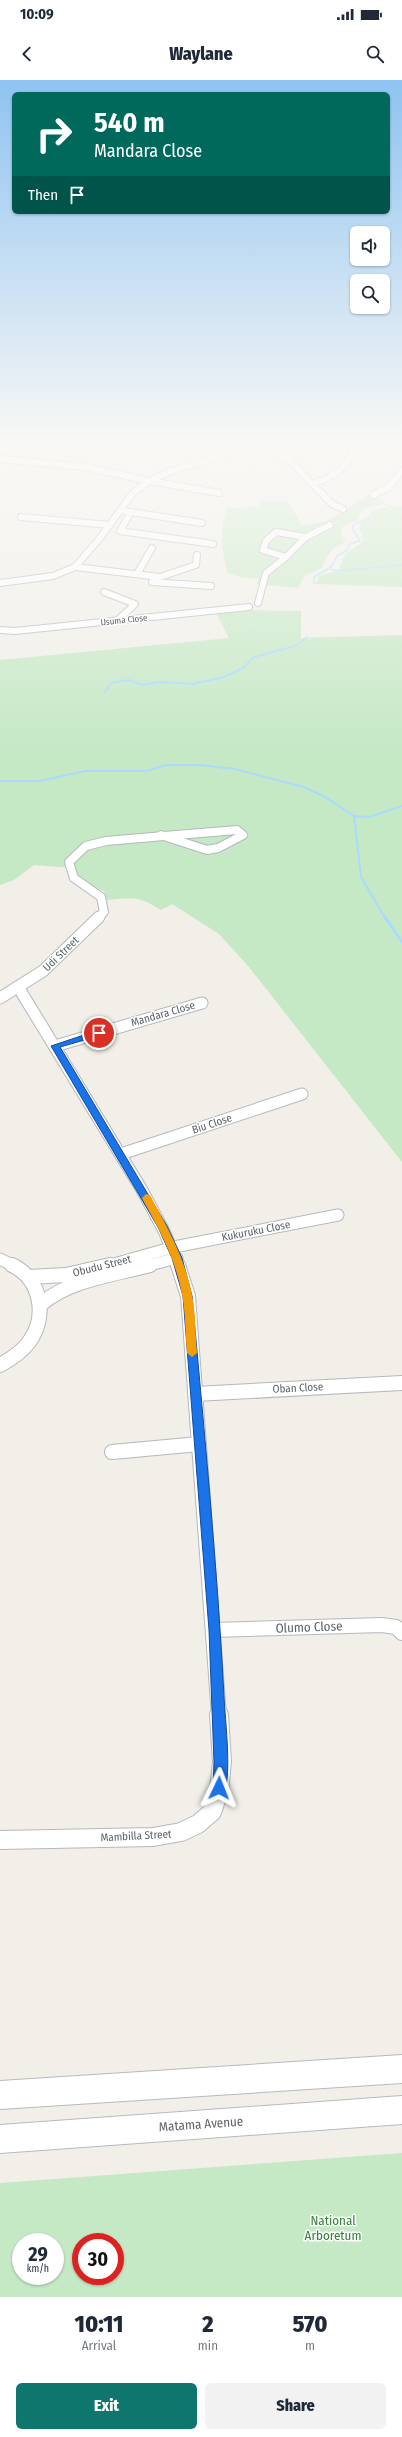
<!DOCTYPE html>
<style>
body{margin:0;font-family:"Fira Sans Condensed",sans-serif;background:#f2f2f3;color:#1f2937;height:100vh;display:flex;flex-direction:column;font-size:15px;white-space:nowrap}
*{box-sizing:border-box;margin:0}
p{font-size:13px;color:#747a83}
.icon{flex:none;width:22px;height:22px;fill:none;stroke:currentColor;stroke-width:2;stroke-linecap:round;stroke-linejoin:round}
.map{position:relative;height:2217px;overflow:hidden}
.panel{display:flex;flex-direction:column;background:#fff;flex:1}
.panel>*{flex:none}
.hud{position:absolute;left:12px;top:12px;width:378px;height:122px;border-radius:6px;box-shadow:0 1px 3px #0004;background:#00695c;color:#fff;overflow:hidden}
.controls{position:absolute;left:350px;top:146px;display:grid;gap:8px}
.controls a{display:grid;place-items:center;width:40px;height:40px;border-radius:6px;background:#fff;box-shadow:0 1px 3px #0004;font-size:20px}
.speed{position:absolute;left:12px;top:2153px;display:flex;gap:8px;font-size:20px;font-weight:700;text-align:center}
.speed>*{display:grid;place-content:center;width:52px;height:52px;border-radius:50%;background:#fff;box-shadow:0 1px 3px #0004;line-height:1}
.speed small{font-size:10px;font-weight:400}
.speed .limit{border:6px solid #d22;background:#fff;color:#111}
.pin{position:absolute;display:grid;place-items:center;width:34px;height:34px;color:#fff;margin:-17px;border:2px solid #fff;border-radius:50%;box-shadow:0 1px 4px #0007}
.me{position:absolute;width:44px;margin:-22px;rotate:2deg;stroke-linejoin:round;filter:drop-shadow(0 0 3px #0008)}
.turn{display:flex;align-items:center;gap:14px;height:84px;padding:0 16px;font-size:18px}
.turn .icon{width:52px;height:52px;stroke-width:2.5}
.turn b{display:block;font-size:28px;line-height:34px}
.then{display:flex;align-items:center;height:38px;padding:0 16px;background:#0003;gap:8px;font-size:15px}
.eta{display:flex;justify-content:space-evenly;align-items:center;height:68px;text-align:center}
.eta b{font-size:24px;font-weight:800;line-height:28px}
.cta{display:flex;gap:8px;margin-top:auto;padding:8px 16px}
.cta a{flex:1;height:46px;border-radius:6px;background:#0f766e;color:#fff;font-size:16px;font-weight:800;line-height:46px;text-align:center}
.cta a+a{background:#f2f2f3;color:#1f2937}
.status{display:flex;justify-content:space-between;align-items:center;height:28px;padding:0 20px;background:#fff;direction:ltr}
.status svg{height:11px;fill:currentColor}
header{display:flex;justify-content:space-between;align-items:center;height:52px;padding:0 16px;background:#fff;font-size:18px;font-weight:800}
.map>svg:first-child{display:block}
.green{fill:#c5e8c5;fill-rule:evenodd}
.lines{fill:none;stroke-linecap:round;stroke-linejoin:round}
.stream-far2{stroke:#aadaff;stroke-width:1.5}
.stream-far1{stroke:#aadaff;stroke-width:2}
.stream{stroke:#aadaff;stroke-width:3}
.minor-far4-casing{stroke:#b5b8bc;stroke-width:8}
.minor-far3-casing{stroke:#b5b8bc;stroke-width:10}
.minor-far2-casing{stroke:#b5b8bc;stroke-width:13}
.minor-far1-casing{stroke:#b5b8bc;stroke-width:16}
.minor-casing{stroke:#b5b8bc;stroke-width:20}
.secondary-casing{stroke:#b6babf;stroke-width:2}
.minor-far4{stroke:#fff;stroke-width:6}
.minor-far3{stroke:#fff;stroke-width:8}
.minor-far2{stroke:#fff;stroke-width:11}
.minor-far1{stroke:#fff;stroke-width:14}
.minor{stroke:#fff;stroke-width:18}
.secondary{fill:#fff;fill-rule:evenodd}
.route{fill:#1a73e8;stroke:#114b97}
.slow{fill:#f59e0b}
.labels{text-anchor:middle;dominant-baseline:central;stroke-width:3;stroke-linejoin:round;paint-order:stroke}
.far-street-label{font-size:9px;fill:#5f6368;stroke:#fff}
.street-label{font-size:11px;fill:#5f6368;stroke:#fff}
.near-street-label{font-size:13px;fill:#5f6368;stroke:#fff}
.near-park-label{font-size:13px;fill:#348238;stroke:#fff}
</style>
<div class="status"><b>10:09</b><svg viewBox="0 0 49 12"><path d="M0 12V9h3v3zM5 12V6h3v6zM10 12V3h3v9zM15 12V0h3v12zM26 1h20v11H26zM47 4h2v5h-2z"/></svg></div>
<header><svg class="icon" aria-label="back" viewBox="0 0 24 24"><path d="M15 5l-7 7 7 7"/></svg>Waylane<svg class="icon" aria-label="search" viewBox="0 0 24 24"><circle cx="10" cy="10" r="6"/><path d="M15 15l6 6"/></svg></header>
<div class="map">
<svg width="402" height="2217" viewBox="0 0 402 2217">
<rect width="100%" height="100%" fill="#f1efe8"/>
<g class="green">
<path d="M374 412 373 415C382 423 390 426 402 427V507L316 504 319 496 340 490C341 473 352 470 364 461L359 447 363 441 373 438 372 434 376 430 390 426 382 424 362 429 357 441 348 443 342 447 341 455 345 460 343 464C332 466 325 478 322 488L304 496 298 508 257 504 259 499 240 497 227 493C222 470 219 450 227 428L261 427 259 421H288L302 446 327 441Z"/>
<path d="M243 530 301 531V558L402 555V1082L249 887 219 854 172 824 161 830C139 816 133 817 107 820L104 811C90 806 80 802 74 788L34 785 14 800 0 805V580L229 558 216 533Z"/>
<path d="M402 2073V2217H0V2103ZM21 2162H55V2196H21ZM81 2162H115V2196H81Z"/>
</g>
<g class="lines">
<g class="stream-far2">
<path d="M330 490H348L402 485"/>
<path d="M314 504V497L331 487 337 476 346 471 350 464 360 461 353 450V445L370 438 372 431"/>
<path d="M281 570 297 565 307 557"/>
</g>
<g class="stream-far1">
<path d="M105 612 111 603 129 600 142 605 160 602 193 604 224 597 243 588 254 577 284 569"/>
<path d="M0 701H40L85 691H147L166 685H200L235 689 304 707 325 717 354 736 369 737 402 726"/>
<path d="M354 736 361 797 385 838"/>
</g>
<path class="stream" d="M385 837 402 862"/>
<g class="minor-far4-casing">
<g id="minor-far4">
<path d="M87 361 119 377"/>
<path d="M199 361 228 374"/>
<path d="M257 366 287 378 332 424 343 429"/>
<path d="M0 373 21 361"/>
<path d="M287 378 345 361"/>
<path d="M0 379 85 387 149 401"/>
<path d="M150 401 219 413"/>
<path d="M313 404C330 398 349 388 354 369L344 361"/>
<path d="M373 415 389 407 402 391"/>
<path d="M124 431 202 443"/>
<path d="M131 432 120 451 213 464"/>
<path d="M21 437 110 445"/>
<path d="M286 477 306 457 330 445"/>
<path d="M75 487 160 497 196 485 197 475"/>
<path d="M137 494 152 468"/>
<path d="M152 502 211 506"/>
<path d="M0 503 53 496 75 487 100 458 133 413 149 401 171 391 270 361"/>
<path d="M104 512 135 524 117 541"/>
<path d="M258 523 266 493 286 477 263 470 266 461 276 452 306 457"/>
<path d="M0 550 15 551 249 527"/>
</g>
</g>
<g class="minor-far3-casing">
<g id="minor-far3">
<path d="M237 750 243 755 218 768 207 770 164 756Z"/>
<path d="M161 755 164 756"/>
<path d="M98 838 104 832 101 817 74 798 69 782 86 766 106 761 164 756"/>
</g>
</g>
<g class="minor-far2-casing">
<g id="minor-far2">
<path d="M20 910 142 1110 164 1151 179 1186"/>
<path d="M0 918 43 891 99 837"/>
<path d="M55 966 202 923"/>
<path d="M121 1074 302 1014"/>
<path d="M0 1179 14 1186"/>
<path d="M107 1186 174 1167 338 1135"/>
<path d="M146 1186 177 1178"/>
</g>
</g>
<g class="minor-far1-casing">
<g id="minor-far1">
<path d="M178 1185 188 1216 219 1636"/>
<path d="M29 1197 66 1195 110 1185"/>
<path d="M41 1224C71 1199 113 1195 150 1185"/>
<path d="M0 1285C11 1279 22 1272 29 1262 48 1236 41 1199 12 1185"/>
<path d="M195 1314 402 1303"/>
<path d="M112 1372 199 1364"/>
<path d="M214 1550 382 1545 396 1547 402 1553"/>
</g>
</g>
<g class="minor-casing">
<path id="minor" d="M0 1760 153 1757 181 1752 198 1744 212 1732 219 1711 222 1682 219 1635"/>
</g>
<g class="secondary-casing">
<g id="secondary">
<path d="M402 1975V2003L0 2029V2001Z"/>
<path d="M402 2016V2044L0 2073V2045Z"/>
</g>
</g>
<use href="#minor-far4" class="minor-far4"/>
<use href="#minor-far3" class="minor-far3"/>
<use href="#minor-far2" class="minor-far2"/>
<use href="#minor-far1" class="minor-far1"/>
<use href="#minor" class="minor"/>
<use href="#secondary" class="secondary"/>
</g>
<linearGradient id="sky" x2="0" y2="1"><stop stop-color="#8fc3f1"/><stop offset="0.54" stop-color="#f9f8f5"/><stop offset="1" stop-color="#f9f8f5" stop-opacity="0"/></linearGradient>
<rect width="402" height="672" fill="url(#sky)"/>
<path class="route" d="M99 950 103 953 102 955 60 967 167 1146 182 1178 192 1216C204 1349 217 1483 224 1616 225 1640 232 1693 224 1713L219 1715 215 1713 213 1708 214 1682 209 1550 183 1216 172 1178 158 1147 51 966Z"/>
<path class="slow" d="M146 1114 150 1115C167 1147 185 1178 192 1215 196 1234 195 1254 197 1273L192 1277 187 1273C185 1254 186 1233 182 1215 176 1179 159 1149 142 1118Z"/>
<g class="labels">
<g class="far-street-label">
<text transform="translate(124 540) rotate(-6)">Usuma Close</text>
</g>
<g class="street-label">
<text transform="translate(61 874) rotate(-44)">Udi Street</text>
<text transform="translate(163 934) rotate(-16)">Mandara Close</text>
<text transform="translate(212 1044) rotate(-18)">Biu Close</text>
<text transform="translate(256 1151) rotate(-11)">Kukuruku Close</text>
<text transform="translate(102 1186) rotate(-14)">Obudu Street</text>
<text transform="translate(298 1308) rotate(-3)">Oban Close</text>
<text transform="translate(136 1756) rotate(-3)">Mambilla Street</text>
</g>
<g class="near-street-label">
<text transform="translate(309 1547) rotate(-2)">Olumo Close</text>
<text transform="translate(201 2044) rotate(-4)">Matama Avenue</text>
</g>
<g class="near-park-label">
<text x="333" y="2140">National<tspan x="333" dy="15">Arboretum</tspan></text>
</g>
</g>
</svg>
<div class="controls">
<a><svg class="icon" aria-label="sound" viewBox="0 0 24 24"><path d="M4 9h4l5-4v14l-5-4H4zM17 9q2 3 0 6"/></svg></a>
<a><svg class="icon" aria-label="search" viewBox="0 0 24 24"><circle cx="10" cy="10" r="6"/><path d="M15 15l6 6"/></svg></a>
</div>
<div class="speed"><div>29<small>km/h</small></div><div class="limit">30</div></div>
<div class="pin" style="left:99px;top:953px;background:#d93025"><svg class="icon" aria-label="arrive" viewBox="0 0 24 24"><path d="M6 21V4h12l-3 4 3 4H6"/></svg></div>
<svg class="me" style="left:219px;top:1708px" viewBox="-20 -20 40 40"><path d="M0-17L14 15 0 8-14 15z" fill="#1a73e8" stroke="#fff" stroke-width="4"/></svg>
<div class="hud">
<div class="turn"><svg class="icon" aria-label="right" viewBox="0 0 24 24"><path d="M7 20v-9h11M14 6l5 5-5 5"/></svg><div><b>540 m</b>Mandara Close</div></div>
<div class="then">Then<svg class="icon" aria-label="arrive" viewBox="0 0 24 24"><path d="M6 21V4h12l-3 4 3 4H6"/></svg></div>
</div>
</div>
<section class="panel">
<div class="eta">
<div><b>10:11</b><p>Arrival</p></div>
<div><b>2</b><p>min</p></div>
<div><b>570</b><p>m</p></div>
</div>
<div class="cta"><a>Exit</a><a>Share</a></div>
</section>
